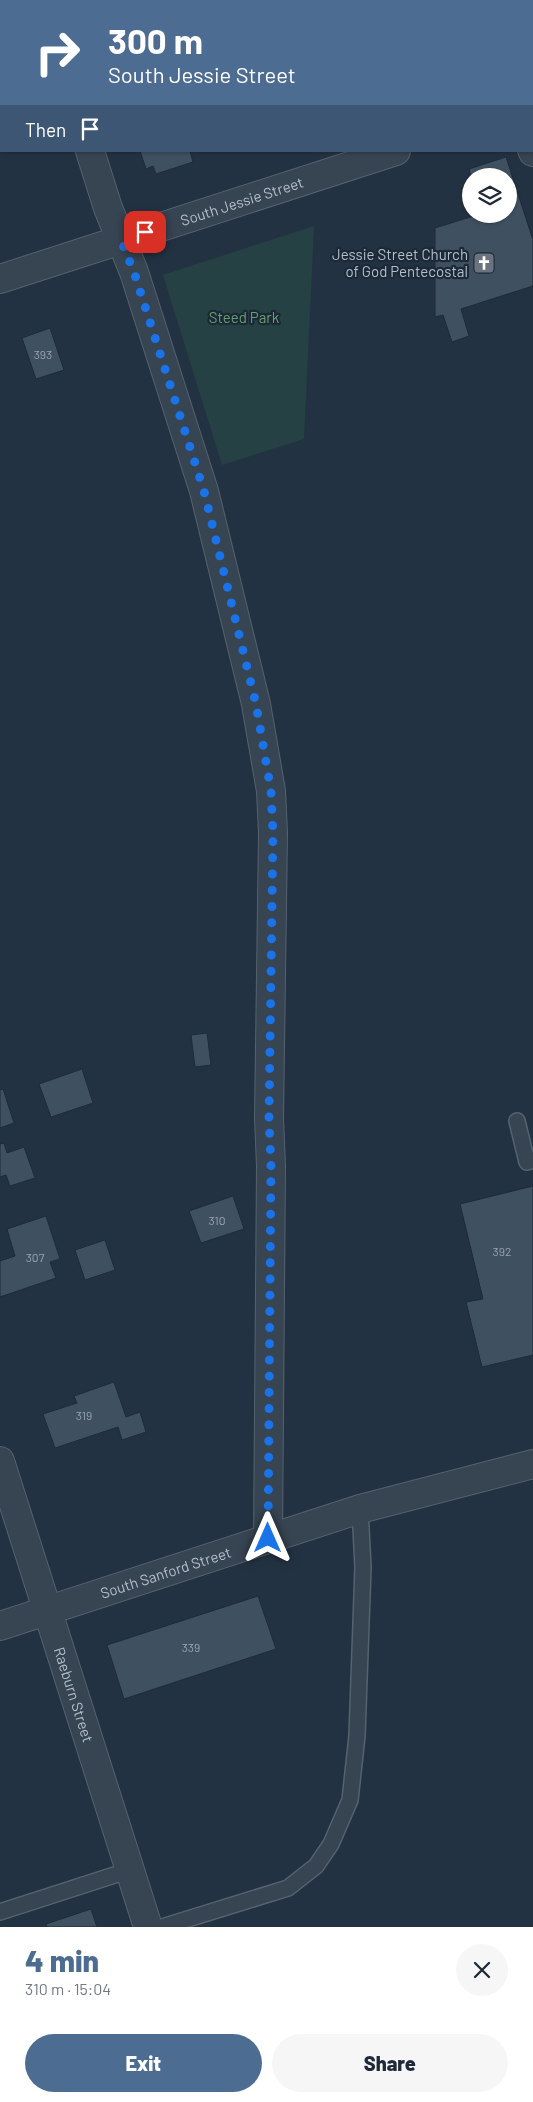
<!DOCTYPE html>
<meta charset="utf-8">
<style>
body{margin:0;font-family:Barlow,sans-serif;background:#f6f6f7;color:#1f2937;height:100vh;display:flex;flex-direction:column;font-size:19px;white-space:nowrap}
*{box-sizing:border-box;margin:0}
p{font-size:16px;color:#747a83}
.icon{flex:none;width:28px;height:28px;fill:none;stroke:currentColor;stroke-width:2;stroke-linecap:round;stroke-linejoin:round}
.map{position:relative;height:1927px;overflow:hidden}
.sheet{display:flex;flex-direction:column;background:#fff;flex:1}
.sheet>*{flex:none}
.hud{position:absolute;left:0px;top:0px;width:534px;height:152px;box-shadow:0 1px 4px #0004;background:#4d6c91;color:#fff;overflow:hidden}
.controls{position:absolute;left:462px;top:168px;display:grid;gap:10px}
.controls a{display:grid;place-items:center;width:55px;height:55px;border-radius:50%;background:#fff;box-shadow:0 1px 4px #0004;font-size:25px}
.pin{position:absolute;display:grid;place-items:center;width:42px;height:42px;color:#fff;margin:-21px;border-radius:10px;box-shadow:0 2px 8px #0006}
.me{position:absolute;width:55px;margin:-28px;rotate:0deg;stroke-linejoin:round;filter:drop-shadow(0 0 4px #0008)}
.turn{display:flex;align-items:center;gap:18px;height:105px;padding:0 25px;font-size:22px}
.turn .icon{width:65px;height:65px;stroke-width:2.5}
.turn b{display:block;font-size:35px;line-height:42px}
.then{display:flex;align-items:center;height:48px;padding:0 25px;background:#0003;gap:10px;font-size:19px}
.round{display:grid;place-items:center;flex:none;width:52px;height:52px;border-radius:26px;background:#f6f6f7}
.overview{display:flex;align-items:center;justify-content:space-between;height:85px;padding:0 25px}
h1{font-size:30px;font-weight:800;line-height:38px;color:#4d6c91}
.action{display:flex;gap:10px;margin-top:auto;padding:10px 25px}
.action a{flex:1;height:58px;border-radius:30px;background:#4d6c91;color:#fff;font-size:20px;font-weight:800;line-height:58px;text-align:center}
.action a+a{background:#f6f6f7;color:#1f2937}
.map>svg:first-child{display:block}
.green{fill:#254143}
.building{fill:#3f5161;stroke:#1e2b38}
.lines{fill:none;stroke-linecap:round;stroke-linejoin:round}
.service-casing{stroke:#55626f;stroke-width:18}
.minor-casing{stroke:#55626f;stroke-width:30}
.service{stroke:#374451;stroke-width:15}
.minor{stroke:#374451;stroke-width:28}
.route{stroke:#1a73e8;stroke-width:9;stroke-dasharray:0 16.2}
.labels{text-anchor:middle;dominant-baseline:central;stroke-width:4.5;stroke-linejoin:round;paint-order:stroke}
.number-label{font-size:12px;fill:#97a4b1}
.street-label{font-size:15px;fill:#b4bfcc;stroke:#1c2936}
.poi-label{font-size:15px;fill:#b4bfcc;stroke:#1c2936;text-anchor:end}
.park-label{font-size:15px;fill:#699f71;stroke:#1c2936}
</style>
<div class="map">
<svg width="533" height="1927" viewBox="0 0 533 1927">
<rect width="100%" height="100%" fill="#233242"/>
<path class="green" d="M314 226 304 439 222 465 163 275Z"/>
<g class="building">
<path d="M140 151H190L193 162 156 174 153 166 146 169Z"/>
<path d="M506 157 533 240V286L461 309 469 336 452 342 443 315 435 317V228L480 214H509V176L471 177 469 169Z"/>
<path d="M50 328 64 370 36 379 22 338Z"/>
<path d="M207 1033 211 1065 195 1067 191 1035Z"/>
<path d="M82 1069 93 1103 51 1117 39 1084Z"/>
<path d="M3 1089 14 1123 0 1128V1090Z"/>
<path d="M4 1143 7 1153 24 1147 35 1178 10 1186 6 1175 0 1177V1144Z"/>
<path d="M533 1186V1355L482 1367 466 1302 483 1299 460 1204Z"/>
<path d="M233 1196 244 1229 201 1243 189 1211Z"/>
<path d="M46 1216 60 1259 50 1262 56 1278 0 1297V1261L15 1256 7 1229Z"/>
<path d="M105 1240 115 1270 85 1280 75 1250Z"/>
<path d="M114 1382 126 1417 140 1412 146 1432 122 1440 118 1427 55 1448 43 1414 77 1403 74 1396Z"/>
<path d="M258 1596 276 1649 124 1699 107 1645Z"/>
<path d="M91 1909 97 1927H47L46 1924Z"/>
</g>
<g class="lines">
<g class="service-casing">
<g id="service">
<path d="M517 1121 527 1162 533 1160"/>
<path d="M0 1912 130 1870"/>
<path d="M162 1927 288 1888 316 1866 331 1844 350 1800 357 1736 363 1567 360 1509"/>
</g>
</g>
<g class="minor-casing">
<g id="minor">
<path d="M41 0V1"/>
<path d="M532 107H533"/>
<path d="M532 150 533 152"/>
<path d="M90 151 108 208 134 272 204 491 256 704 271 791 273 833 269 1118 271 1166 268 1538"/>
<path id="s1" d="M0 279 396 151"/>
<path id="s2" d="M0 1461 148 1927"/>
<path id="s3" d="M0 1626 360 1509 533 1464"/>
</g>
</g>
<use href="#service" class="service"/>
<use href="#minor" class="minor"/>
</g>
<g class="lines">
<path class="route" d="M145 232 121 240 134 272 204 491 256 704 271 791 273 833 269 1118 271 1166 268 1538"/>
</g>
<defs>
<g id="church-square" transform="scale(1.125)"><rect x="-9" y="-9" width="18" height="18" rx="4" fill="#6b7280" stroke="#1c2936"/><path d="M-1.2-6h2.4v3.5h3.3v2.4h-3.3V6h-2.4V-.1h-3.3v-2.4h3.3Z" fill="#fff"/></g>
</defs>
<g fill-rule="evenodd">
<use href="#church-square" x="484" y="263"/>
</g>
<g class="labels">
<g class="number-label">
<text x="43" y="354">393</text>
<text x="217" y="1220">310</text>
<text x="502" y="1251">392</text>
<text x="35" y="1257">307</text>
<text x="84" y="1415">319</text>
<text x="191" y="1647">339</text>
</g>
<g class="street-label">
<text stroke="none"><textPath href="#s1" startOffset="254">South Jessie Street</textPath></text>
<text stroke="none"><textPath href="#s3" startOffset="174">South Sanford Street</textPath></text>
<text stroke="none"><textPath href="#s2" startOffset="245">Raeburn Street</textPath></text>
</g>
<g class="poi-label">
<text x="468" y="254">Jessie Street Church<tspan x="468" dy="17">of God Pentecostal</tspan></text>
</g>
<g class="park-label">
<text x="244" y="317">Steed Park</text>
</g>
</g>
</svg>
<div class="controls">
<a><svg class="icon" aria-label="layers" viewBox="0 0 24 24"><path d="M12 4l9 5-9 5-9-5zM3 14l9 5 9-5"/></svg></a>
</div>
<div class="pin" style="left:145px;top:232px;background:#d93025"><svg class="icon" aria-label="arrive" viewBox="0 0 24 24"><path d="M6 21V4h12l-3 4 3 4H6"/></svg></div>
<svg class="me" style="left:268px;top:1538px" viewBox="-20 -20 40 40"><path d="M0-17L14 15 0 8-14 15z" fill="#1a73e8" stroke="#fff" stroke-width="4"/></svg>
<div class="hud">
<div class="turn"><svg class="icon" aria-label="right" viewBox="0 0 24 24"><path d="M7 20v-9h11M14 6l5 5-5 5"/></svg><div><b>300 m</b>South Jessie Street</div></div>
<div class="then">Then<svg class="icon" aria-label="arrive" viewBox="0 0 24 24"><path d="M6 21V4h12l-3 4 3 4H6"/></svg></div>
</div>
</div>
<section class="sheet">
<div class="overview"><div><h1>4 min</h1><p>310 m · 15:04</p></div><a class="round"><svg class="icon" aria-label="close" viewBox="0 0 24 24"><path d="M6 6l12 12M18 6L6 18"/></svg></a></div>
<div class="action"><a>Exit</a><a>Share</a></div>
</section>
